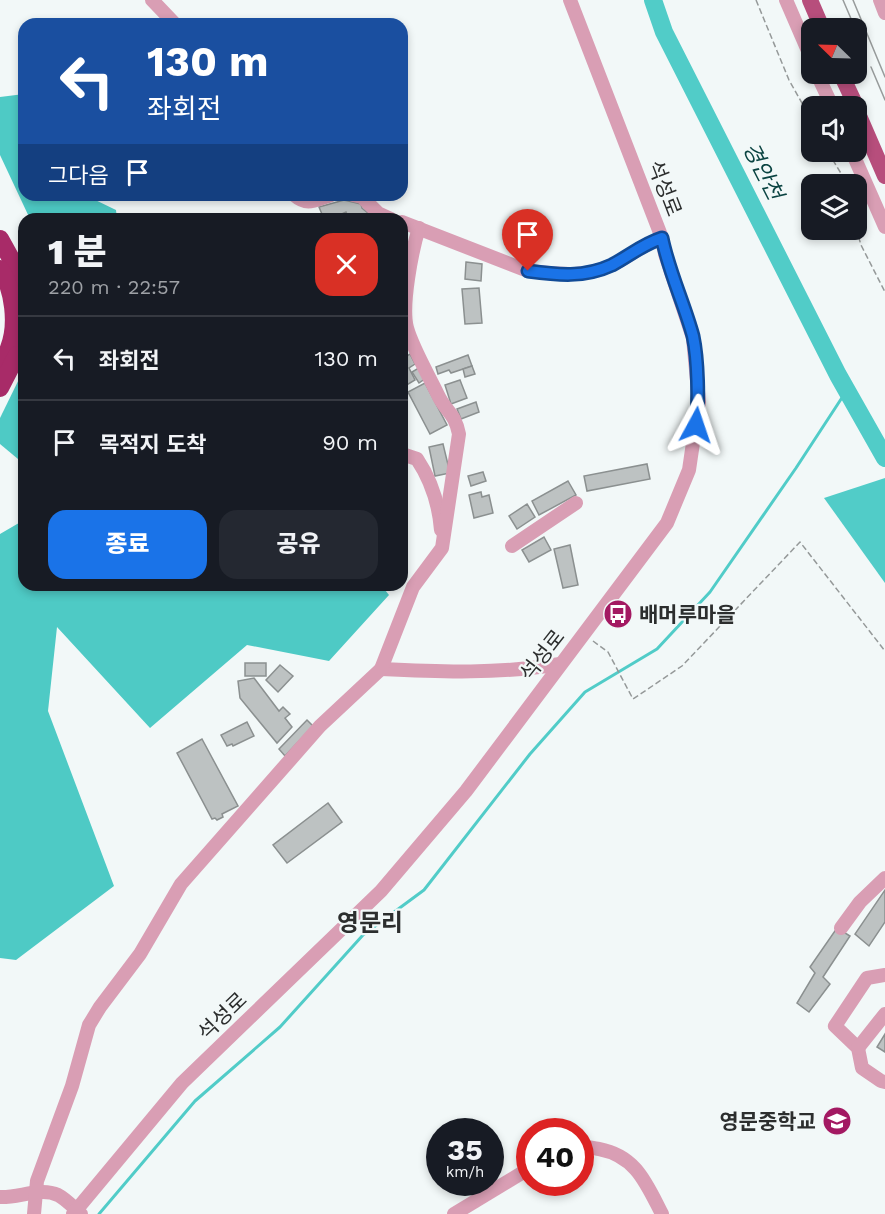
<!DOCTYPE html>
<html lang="ko">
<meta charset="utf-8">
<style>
body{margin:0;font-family:"Work Sans","Noto Sans KR",sans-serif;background:#242831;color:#f1f3f6;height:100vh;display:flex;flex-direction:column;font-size:22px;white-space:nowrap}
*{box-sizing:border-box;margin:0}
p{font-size:20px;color:#9ea1a6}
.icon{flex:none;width:33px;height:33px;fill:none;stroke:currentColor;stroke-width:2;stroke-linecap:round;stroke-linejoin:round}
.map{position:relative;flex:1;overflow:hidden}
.drawer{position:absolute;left:18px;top:213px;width:390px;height:378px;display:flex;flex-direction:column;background:#171b24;border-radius:18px;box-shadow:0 3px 9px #0003}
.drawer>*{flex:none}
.hud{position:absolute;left:18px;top:18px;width:390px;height:183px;border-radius:18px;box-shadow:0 3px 9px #0003;background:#1a4fa0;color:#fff;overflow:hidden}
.needle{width:39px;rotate:293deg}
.buttons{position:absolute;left:801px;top:18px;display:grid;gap:12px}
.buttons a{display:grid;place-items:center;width:66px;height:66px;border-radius:12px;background:#171b24;box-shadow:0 3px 9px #0003;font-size:30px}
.speed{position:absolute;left:426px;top:1118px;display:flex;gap:12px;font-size:30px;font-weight:700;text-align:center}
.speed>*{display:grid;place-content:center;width:78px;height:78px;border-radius:50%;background:#171b24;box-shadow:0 3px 9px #0003;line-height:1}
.speed small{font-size:15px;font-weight:400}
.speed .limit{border:9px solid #d22;background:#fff;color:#111}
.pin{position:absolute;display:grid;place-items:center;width:51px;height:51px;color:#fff;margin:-62px -26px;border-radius:50% 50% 50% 0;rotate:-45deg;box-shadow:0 0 6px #0007}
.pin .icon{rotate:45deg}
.me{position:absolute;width:66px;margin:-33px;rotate:5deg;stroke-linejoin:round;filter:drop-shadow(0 0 4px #0008)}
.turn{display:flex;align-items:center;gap:21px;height:126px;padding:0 30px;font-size:27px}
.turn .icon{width:78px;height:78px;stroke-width:2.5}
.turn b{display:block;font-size:42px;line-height:51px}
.then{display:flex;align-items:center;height:57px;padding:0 30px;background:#0003;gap:12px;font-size:22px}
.round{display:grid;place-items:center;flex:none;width:63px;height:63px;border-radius:18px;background:#242831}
.headline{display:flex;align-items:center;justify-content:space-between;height:102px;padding:0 30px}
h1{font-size:36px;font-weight:800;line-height:45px}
.cta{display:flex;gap:12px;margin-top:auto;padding:12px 30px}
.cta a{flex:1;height:69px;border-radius:18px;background:#1a73e8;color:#fff;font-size:24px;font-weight:800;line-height:69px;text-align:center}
.cta a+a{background:#242831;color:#f1f3f6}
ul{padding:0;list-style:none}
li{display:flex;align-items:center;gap:18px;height:84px;padding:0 30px;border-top:2px solid #363941}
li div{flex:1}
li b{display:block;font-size:22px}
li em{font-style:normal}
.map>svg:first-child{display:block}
.forest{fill:#4ecac5}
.water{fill:#51ccc8}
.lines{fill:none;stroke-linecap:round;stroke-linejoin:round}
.stream{stroke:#51ccc8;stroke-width:3}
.river{stroke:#51ccc8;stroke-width:18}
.building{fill:#bdc2c2;stroke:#8b9090;stroke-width:1.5}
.path{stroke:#959999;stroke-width:1.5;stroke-dasharray:6 3;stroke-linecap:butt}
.minor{stroke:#d99eb4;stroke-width:14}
.major{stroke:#b74e7c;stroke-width:16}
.highway{stroke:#a82b68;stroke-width:18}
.tram{stroke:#979b9b;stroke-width:1.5}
.route-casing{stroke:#114b97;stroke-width:15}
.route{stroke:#1a73e8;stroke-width:10}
.labels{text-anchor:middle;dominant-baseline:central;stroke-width:4.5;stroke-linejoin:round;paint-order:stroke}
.street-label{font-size:21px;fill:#2c2e2e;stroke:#f2f8f8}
.poi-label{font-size:21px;font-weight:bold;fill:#2c2e2e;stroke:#f2f8f8;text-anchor:start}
.water-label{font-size:22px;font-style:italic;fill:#0b4442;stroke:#f2f8f8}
.quarter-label{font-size:24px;font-weight:bold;fill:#2c2e2e;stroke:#f2f8f8}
</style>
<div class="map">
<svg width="885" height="1214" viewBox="0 0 885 1214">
<rect width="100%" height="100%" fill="#f2f8f8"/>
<g class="forest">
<path d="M24 94V195H85L116 210 117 219H30L0 155V97Z"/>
<path d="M24 369V464L0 444V418Z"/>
<path d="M24 520V585H381L389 595 329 661 247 645 150 728 57 627 48 711 114 886 16 960 0 958V534Z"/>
</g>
<path class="water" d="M885 478V583L824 498Z"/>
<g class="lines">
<path class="stream" d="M99 1214 195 1101 280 1027 363 935 424 890 530 754 585 692 657 649 710 592 796 468 847 390"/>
<path class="river" d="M653 0 664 32 838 375 885 458"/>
</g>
<g class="building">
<path d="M344 200 361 204 362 208 375 219H349L346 212 331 219H324L319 207Z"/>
<path d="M466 262 482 264 481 281 465 279Z"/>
<path d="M479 288 482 323 465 324 462 289Z"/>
<path d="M410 354 415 364 409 368 415 380 405 386 402 381V359Z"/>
<path d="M468 355 472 366 451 373 449 370 438 374 436 367Z"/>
<path d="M422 366 429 376 419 383 412 372Z"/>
<path d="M472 366 475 374 465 377 463 369Z"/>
<path d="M460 380 467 398 451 404 445 385Z"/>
<path d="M425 383 447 425 430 434 408 392Z"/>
<path d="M476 402 479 412 461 419 457 409Z"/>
<path d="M443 444 450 473 435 476 429 447Z"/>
<path d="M647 464 650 479 587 491 584 476Z"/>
<path d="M483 472 486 481 471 486 468 476Z"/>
<path d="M568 481 576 495 539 515 532 501Z"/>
<path d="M481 492 482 497 489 495 493 513 474 518 469 495Z"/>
<path d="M527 504 535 517 517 529 509 516Z"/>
<path d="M544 537 551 550 529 562 522 550Z"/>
<path d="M570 545 578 585 563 588 554 549Z"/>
<rect x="245" y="663" width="21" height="13"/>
<path d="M280 665 293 676 278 692 266 680Z"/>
<path d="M254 678 279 711 283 707 290 714 285 718 292 727 277 743 240 698 238 681Z"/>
<path d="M307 720 313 726 285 756 279 749Z"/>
<path d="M247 722 254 736 233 746 232 744 227 746 221 735Z"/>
<path d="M202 739 238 806 222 814 223 817 217 820 215 818 212 819 177 753Z"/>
<path d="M328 803 342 822 287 863 273 845Z"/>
<path d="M885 890V922L869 946 855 934Z"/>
<path d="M837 928 850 936 823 977 830 984 809 1012 797 1003 815 973 810 967Z"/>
<path d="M885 1034V1052L877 1047Z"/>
</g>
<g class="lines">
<g class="path">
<path d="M756 0 789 80 812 121"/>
<path d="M828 152 842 175 844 184"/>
<path d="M856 228 861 245 885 292"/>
<path d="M593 641 608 652 633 699 682 666 800 542 885 651"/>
</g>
<g class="minor">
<path d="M152 0 175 24"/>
<path d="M786 0 812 60"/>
<path d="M880 0 885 13"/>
<path d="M817 74 832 106"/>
<path d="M852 152 885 227"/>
<path d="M294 195C308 207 315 200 331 195"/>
<path d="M353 195 362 197 378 213 391 219"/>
<path d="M402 222 528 271C559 274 584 278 612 265 629 257 643 244 662 238"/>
<path d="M402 456 405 455 417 459C431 480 439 505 441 530"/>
<path d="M512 546 576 503"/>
<path d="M381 669C441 672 501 674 560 664"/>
<path d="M841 928 860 902 885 878"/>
<path d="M885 975 867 978 835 1026 858 1048 862 1068 881 1081 885 1082"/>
<path d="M858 1048 885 1014"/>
<path d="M580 1148C587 1146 593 1148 599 1149 636 1156 646 1183 662 1214"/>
<path d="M0 1197C19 1198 40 1187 58 1195 66 1199 74 1208 81 1214"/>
<path d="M34 1214 37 1181 72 1086 89 1025 100 1007 140 954 181 884 320 726 381 669 413 587 442 548 459 434C455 413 446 412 438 395 428 374 413 349 407 328 401 306 412 250 419 228"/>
<path d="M73 1214 182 1083 381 891 466 791 667 523 689 470 699 402 693 338 665 254 662 238 570 0"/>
<path d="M454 1214 530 1168"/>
</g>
<g class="major">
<path d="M810 0 822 28"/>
<path d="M841 74 856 106"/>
<path d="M856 109 885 176"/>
</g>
<g class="highway">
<path d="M0 239 24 282"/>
<path d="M0 269C14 289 18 325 9 348 7 354 3 360 0 366"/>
<path d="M0 388 17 355"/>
</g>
<g class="tram">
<path d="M843 0 855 28"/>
<path d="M853 0 885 77"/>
<path d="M871 67 885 100"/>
</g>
</g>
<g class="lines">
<g class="route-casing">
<path id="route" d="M528 271C558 275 584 278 612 265 629 256 643 244 662 238 669 272 684 303 693 336 698 360 699 401 696 425"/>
</g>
<use href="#route" class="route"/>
</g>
<defs>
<g id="bus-disc" transform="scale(1.5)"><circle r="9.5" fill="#a31962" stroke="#f2f8f8"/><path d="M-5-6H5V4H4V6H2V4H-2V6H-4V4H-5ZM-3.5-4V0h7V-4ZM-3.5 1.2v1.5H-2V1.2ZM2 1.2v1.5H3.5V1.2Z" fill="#fff"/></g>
<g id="school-disc" transform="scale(1.5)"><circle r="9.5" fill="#a31962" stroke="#f2f8f8"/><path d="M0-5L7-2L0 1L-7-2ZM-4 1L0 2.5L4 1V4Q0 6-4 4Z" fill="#fff"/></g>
</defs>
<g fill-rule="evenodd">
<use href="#bus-disc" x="618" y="614"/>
<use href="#school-disc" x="837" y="1121"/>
</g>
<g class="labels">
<g class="street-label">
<text transform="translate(665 188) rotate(69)">석성로</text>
<text transform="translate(542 655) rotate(-52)">석성로</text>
<text transform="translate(222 1016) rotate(-44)">석성로</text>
</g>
<g class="poi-label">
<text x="639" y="614">배머루마을</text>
<text x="816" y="1121" text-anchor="end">영문중학교</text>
</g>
<g class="water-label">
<text transform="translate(763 171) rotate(63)">경안천</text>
</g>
<g class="quarter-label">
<text x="370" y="923">영문리</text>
</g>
</g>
</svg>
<div class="buttons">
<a><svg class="needle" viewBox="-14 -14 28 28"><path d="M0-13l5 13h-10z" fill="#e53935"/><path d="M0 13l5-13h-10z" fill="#9ea1a6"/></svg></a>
<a><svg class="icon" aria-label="sound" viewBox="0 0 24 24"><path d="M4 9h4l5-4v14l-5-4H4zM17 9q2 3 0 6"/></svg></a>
<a><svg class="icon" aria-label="layers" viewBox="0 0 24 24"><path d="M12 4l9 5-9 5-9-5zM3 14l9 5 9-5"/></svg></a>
</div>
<div class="speed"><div>35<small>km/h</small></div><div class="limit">40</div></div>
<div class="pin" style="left:528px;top:271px;background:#d93025"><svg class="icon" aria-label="arrive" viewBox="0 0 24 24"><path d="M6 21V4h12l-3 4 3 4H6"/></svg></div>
<svg class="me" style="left:696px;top:425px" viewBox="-20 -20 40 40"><path d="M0-17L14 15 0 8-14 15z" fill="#1a73e8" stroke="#fff" stroke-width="4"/></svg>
<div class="hud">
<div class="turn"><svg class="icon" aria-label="left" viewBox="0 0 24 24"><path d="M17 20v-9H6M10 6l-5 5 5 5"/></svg><div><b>130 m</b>좌회전</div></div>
<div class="then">그다음<svg class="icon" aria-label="arrive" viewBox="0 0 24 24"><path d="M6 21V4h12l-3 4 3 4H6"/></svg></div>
</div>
<section class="drawer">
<div class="headline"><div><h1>1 분</h1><p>220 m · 22:57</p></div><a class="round" style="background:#d93025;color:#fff"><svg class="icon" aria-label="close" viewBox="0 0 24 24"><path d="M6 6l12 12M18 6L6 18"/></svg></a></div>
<ul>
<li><svg class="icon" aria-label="left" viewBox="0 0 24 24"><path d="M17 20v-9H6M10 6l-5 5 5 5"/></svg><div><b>좌회전</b></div><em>130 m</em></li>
<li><svg class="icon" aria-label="arrive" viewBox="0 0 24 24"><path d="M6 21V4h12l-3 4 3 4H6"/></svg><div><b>목적지 도착</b></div><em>90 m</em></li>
</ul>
<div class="cta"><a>종료</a><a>공유</a></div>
</section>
</div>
